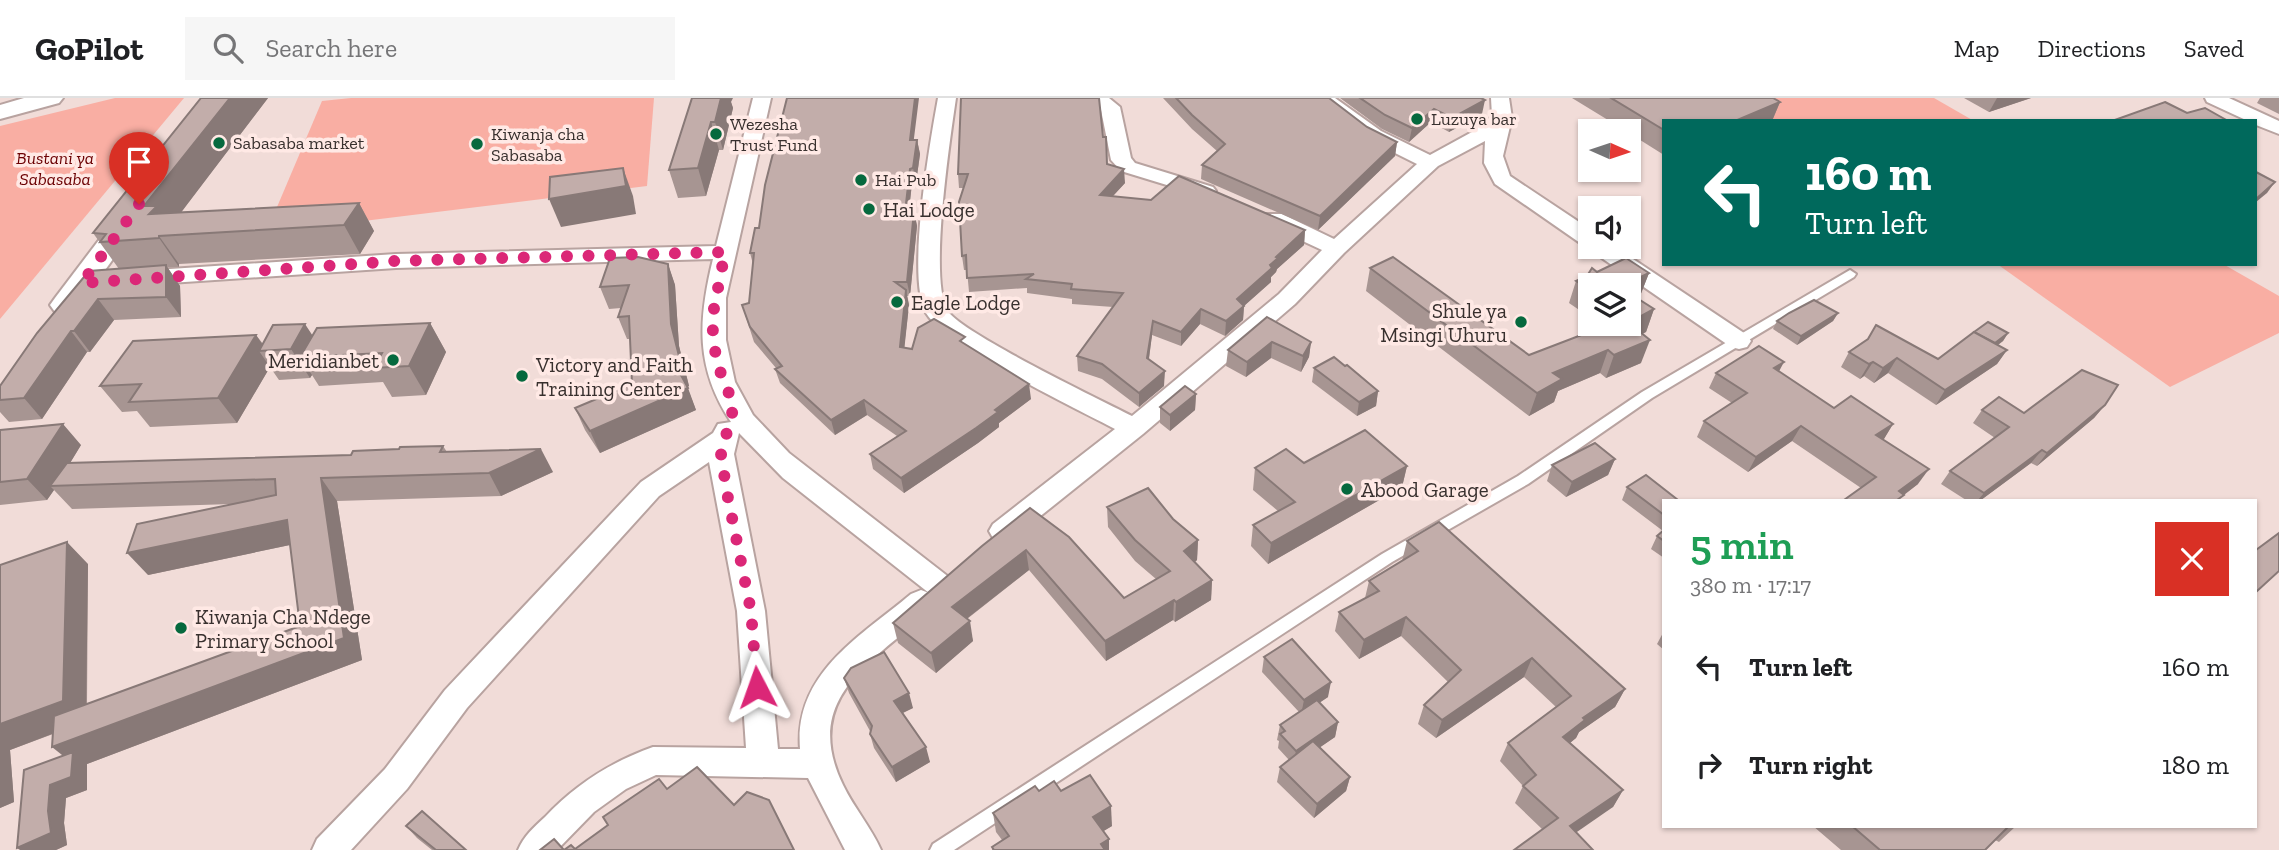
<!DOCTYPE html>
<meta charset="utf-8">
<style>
body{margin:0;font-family:"Zilla Slab",serif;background:#f6f6f6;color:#202124;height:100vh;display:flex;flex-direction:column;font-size:26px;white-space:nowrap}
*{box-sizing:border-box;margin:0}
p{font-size:23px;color:#757577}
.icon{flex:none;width:38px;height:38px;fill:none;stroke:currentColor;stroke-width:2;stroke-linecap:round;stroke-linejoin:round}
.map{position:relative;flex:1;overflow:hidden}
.panel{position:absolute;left:1662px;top:401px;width:595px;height:329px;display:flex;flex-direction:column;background:#fff;border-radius:0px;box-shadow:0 2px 5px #0004}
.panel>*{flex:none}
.hud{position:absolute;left:1662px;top:21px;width:595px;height:147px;border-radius:0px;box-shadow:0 2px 5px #0004;background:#00695c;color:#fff;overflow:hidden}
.needle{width:46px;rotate:93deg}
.controls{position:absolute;left:1578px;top:21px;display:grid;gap:14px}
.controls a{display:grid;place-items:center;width:63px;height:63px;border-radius:0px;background:#fff;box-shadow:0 2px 5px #0004;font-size:35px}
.pin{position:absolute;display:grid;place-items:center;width:60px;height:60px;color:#fff;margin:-72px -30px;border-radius:50% 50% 50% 0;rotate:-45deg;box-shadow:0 0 7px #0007}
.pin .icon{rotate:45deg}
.me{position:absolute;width:77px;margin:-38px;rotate:356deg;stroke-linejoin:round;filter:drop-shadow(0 0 5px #0008)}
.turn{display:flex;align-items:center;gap:24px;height:147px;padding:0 28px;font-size:32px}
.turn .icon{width:91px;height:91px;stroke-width:2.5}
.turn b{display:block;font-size:49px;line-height:60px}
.round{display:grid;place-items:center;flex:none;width:74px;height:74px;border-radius:0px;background:#f6f6f6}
.overview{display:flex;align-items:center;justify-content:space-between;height:119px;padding:0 28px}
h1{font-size:42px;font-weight:600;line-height:52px;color:#1e9e55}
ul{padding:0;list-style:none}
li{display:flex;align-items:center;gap:21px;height:98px;padding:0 28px}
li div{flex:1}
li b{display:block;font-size:26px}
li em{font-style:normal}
header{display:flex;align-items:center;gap:42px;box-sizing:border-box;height:98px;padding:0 35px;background:#fff;border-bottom:2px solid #e0e0e0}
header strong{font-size:33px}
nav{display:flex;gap:38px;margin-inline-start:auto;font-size:24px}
.search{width:490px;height:63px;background:#f6f6f6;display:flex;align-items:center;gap:18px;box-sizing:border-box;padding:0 24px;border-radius:0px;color:#757577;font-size:26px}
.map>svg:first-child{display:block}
.green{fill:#f9aea3}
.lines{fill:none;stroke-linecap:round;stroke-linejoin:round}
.service-casing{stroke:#b8a3a0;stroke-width:4}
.minor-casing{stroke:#b8a3a0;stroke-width:4}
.tertiary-casing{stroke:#b8a3a0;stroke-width:4}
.service{fill:#fff;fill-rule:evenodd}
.minor{fill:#fff;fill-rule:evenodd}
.tertiary{fill:#fff;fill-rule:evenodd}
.wall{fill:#a79592}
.shaded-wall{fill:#887977}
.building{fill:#c2adaa;stroke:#887977;stroke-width:2}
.route{stroke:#db2777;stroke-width:12;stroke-dasharray:0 21.6}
.poi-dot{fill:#06693e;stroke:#ffe9e5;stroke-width:2.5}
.labels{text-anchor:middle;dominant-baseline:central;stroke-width:7;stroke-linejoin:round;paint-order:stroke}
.far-poi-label{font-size:18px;fill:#38302e;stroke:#ffe9e5;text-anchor:start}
.far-park-label{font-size:18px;font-style:italic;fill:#6b0103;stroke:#ffe9e5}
.poi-label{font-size:21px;fill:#38302e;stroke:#ffe9e5;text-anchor:start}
</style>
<header>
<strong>GoPilot</strong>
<div class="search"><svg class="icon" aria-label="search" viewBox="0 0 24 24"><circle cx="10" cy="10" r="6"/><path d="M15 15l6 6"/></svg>Search here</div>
<nav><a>Map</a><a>Directions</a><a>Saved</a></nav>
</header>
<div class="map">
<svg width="2279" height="752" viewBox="0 0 2279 752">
<rect width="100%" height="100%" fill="#f1dcd8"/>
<g class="green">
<path d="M115 0H184L0 221V28Z"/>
<path d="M351 0H654L647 88 266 135 322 3Z"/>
<path d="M1733 0H1934L1974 23H1774Z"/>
<path d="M1997 166H2223L2279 198V235L2170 289Z"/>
</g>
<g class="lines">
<g class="service-casing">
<path id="service" d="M1850 172 1856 176 1854 179 1652 300 1528 386 1392 464 954 752H930L933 746 1382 456 1518 378 1642 294Z"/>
</g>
<g class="minor-casing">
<g id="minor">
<path d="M753 0H771L726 200V242L735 284 753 317 789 355 950 480 954 488 950 496 940 499 932 496 935 504 931 512C874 563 800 599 843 687 854 710 871 729 881 752H845L808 680 656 677 626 691 594 714 557 752H518C524 738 534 729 545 719 576 686 611 664 653 649L746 650 737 513 709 364 659 398 467 610 407 691 351 752H312L317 741 385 671 445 592 641 384 713 335 718 326 731 324C695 270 698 222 713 161L396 170 140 187 132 185 129 180 132 175 140 173 396 156 716 148ZM739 335 783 380 929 495 921 492 911 496C860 539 794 575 800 651H778L765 513 734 356Z"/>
<path d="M938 0H956C950 42 929 179 947 212 959 234 1101 302 1132 318L1279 196 1322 152 1266 126 1263 121 1266 116H1282L1334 141 1417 66 1367 41 1314 0H1335L1381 33 1430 57 1472 34 1492 18 1491 0H1509L1512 20 1503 58 1510 78 1591 132V149H1615L1747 237 1751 243 1747 249 1739 251 1731 249 1593 154 1591 148 1583 147 1495 86 1484 65 1485 43 1438 68 1344 155 1295 206 1143 336 1013 440 1003 443 993 440 989 433 993 426 1115 331C1076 310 945 248 926 215 906 180 930 44 938 0Z"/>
<path d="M1032 0H1109L1120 9 1131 60 1135 65 1213 89 1216 93 1213 97 1206 99 1121 73 1111 62 1101 12 1095 8 1041 6Z"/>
<path d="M2205 0H2229L2279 23V36L2256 27V23H2248L2207 4Z"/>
</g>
</g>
<g class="tertiary-casing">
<g id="tertiary">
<path d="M24 0H63L59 5 0 21V7Z"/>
<path d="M133 107 142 109 146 115 75 214 65 216 55 214 50 207 55 200 124 109Z"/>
</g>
</g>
<use href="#service" class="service"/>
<use href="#minor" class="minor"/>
<use href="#tertiary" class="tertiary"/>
</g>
<g class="wall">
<path d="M201 0H268L181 114 359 105 374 133 360 156 179 166V169H167L180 188 181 219 114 222 90 254H87L42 321 9 324 0 314V288L119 171 93 135Z"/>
<path d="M692 0 731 4 733 10 723 52H719L706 98 678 100 669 72Z"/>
<path d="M1163 0H1329L1367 29 1397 44 1395 58 1318 132 1201 81 1202 67 1217 53 1192 31Z"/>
<path d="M1340 0H1481L1482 16 1449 34 1431 24 1409 44 1382 31Z"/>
<path d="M1572 0H1773L1780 4 1772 23H1664V57L1629 35V33H1626Z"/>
<path d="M1964 0H2031L1989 14Z"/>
<path d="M2260 0H2279V16L2257 5Z"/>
<path d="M1103 39 1107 66 1125 85 1112 99 1305 132 1304 147 1277 171 1276 174 1271 179V184L1244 208 1243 222 1225 238 1200 226 1181 248 1152 237 1149 261 1164 288 1139 309 1102 281 1078 273 1077 258 1113 209 1072 206V201L1027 195V190L969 194 967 172H964L962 158 963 90H959L958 76Z"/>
<path d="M914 42H917L920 56 916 85H912L909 114 914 113 917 128 910 198H907L909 207 904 250 912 251 966 247 1031 301 999 325V329L978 345 904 395 873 371 870 356 897 338 867 317 835 337 780 285 775 271 776 270 754 244 742 207 749 205 753 166 750 155 759 130Z"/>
<path d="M668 166 675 187 679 248 689 288 687 289 696 312 600 355 585 332 575 310 632 286 630 241H627L618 219 621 210 609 211 600 189Z"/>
<path d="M1370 170 1529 257 1603 229 1598 226H1629V187H1591V220L1569 205 1576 183 1597 174 1649 175 1640 198 1636 199 1654 211 1646 234 1642 235 1641 265 1606 280 1600 275 1558 293 1554 304 1529 318 1366 193Z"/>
<path d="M1838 215 1833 223 1797 247 1773 231 1777 223Z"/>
<path d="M1267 219 1311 244 1309 259 1301 274 1271 260 1246 279 1226 268 1228 252Z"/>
<path d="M430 225 446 254 426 297 392 299 383 284 319 288 312 277 310 280 279 282 270 269 237 325 150 329 137 313 122 314 100 288 256 237 263 246 313 238Z"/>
<path d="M2008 235 2003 243 1998 247 2007 252 1997 266 1936 307 1888 275 1874 285 1864 278 1860 281 1841 269 1849 254 1938 261Z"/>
<path d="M1345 268 1378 293 1376 308 1357 318 1312 284 1314 270Z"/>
<path d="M1779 274 1834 310 1893 326 1883 342 1918 386 1904 397 1861 390 1792 343 1748 374 1697 339 1704 323 1732 305 1709 290 1716 275Z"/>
<path d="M1196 296 1195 312 1170 333 1160 325V309Z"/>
<path d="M2105 307 2094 320 2037 368 2031 365 1981 402H1966L1941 386 1950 373 1995 340 1973 325 1982 312 2024 315Z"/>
<path d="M0 332 81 347 70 365 351 357 399 351 443 348 447 354 553 374 501 398 337 403 362 562 87 666V692L66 700 64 725 67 747 56 752 63 657 53 636 10 652 14 704 0 710V467L88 466 87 606 300 528 290 447 148 477 232 406 72 411 54 392 47 402 0 407Z"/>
<path d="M1615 361 1608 377 1566 399 1547 383 1552 367Z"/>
<path d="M1304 365 1407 368 1402 389 1268 466 1251 448 1253 427 1278 413 1253 392 1255 370Z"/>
<path d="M1627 389 1664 402V460L1651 451 1657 438 1663 433 1622 402Z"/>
<path d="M1107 409 1173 421 1198 442 1197 462 1195 464 1212 482 1211 502 1175 524 1173 522 1106 563 1029 472 967 521 973 543 936 575 898 545 893 525 1030 410 1124 500 1156 481 1135 463 1108 429Z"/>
<path d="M1407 443 1625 591 1615 609 1579 634 1576 640 1570 645 1623 692 1613 709 1542 731 1515 705 1523 688 1500 663 1508 645 1556 609 1524 579 1436 640 1418 626 1424 607 1448 584 1401 538 1359 561 1335 533 1339 514 1365 500 1369 483 1402 463Z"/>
<path d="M1664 533V552L1657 546Z"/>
<path d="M1264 559 1328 599 1319 605 1338 624 1335 639 1320 649 1350 679 1346 693 1314 720 1277 684 1280 669 1289 662 1278 650 1279 643 1277 642 1280 627 1299 614 1262 574Z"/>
<path d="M844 580 913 610 903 615 930 664 896 684 874 650 870 636V633L849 595Z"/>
<path d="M1039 693H1061L1112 728 1103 733 1109 741V752H992V749L1002 742 996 734 993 715Z"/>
<path d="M406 728 466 752H432L417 740Z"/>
<path d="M1813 728H2016L1999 744 1995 742 1985 752H1841Z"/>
</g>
<g class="shaded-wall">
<path d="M230 0H268L164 137 144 108Z"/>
<path d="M721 0H733L731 4 733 10 723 52 715 24Z"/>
<path d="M915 0H919L912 56 910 42Z"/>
<path d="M1997 0H2031L1989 14Z"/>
<path d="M1485 2 1482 16 1449 34 1452 20Z"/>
<path d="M1780 4 1772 23H1735Z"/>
<path d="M1434 11 1431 24 1409 44 1412 30Z"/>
<path d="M711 24 719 52 706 98 698 70Z"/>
<path d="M917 42 920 56 916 85 913 70Z"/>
<path d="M1397 44 1395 58 1318 132 1320 118Z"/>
<path d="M623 70 633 98 636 116 561 129 549 101Z"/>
<path d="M910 71 912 85 907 128 905 114Z"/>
<path d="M1124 71 1125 85 1100 112V97Z"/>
<path d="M2275 84 2267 95 2256 104V101Z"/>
<path d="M359 105 374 133 360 156 344 127Z"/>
<path d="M914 113 917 128 910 198 907 184Z"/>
<path d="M1305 132 1304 147 1277 171 1276 174 1271 179V184L1236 215 1244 208 1243 222 1225 238 1226 223 1237 201 1270 167 1276 159Z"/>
<path d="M159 138 179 166V169L159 140Z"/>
<path d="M668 166 675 187 679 248 689 288 684 290 676 268 671 226Z"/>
<path d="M166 167 180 188 181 219 166 199Z"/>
<path d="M1649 175 1640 198 1629 203V187H1624Z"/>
<path d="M906 192 909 207 903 263 900 249Z"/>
<path d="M98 201 114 222 90 254 74 233Z"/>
<path d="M1201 211 1200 226 1181 248V234Z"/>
<path d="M1654 211 1646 234 1626 245 1634 222Z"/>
<path d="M1838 215 1833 223 1797 247 1801 238Z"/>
<path d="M1153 223 1152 237 1147 274V260Z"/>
<path d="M430 225 446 254 426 297 409 268Z"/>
<path d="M305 226 324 255 300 259 312 277 310 280 291 251Z"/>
<path d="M71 233 87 254 42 321 24 300Z"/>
<path d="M2008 235 2003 243 1984 257 1990 249Z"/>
<path d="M256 237 267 253H259L270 269 237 325 218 300Z"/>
<path d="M1650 242 1641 265 1606 280 1614 257Z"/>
<path d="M1272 244 1271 260 1246 279 1247 264Z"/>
<path d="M1311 244 1309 259 1301 274 1303 258Z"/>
<path d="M1608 252 1600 275 1558 293 1554 304 1529 318 1537 295 1553 275Z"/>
<path d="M2007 252 1997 266 1936 307 1945 292Z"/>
<path d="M1897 260 1888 275 1874 285 1883 270Z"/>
<path d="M1784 264 1776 279 1774 270Z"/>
<path d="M1873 264 1864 278 1860 281 1869 266Z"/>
<path d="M1165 273 1164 288 1139 309V295Z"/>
<path d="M1029 286 1031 301 999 325V329L978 345 904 395 901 380Z"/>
<path d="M688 290 696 312 600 355 590 333Z"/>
<path d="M1378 293 1376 308 1357 318 1359 304Z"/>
<path d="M1196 296 1195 312 1170 333V317Z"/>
<path d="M864 302 867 317 835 337 831 322Z"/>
<path d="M2105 307 2094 320 2037 368 2047 355Z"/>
<path d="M63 326 81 347 56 388H50L54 392 47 402 27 381Z"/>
<path d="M1893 326 1884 341 1866 352 1876 337Z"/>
<path d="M1801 328 1792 343 1748 374 1756 359Z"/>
<path d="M541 351 553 374 501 398 489 375Z"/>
<path d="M2042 352 2031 365 1981 402H1978L1984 395Z"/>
<path d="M1615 361 1608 377 1566 399 1572 384Z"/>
<path d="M1407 368 1402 389 1268 466 1271 445Z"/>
<path d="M1929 371 1918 386 1897 402 1899 393Z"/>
<path d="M321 380 337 403 362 562 87 666V692L66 700 64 725 67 747 56 752H20L17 750 48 713 50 687 72 665 52 649 344 540Z"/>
<path d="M287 422 304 444 148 477 127 455Z"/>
<path d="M1198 442 1197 462 1183 473 1184 453Z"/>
<path d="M67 444 88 466 86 623 10 652 14 704 0 710V626Z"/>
<path d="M1026 452 1029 472 956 529 952 509Z"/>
<path d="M1212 482 1211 502 1175 524 1176 504Z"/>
<path d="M1174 502 1173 522 1106 563 1105 543Z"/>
<path d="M1406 519 1401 538 1359 561 1364 542Z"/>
<path d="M970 523 973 543 936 575 931 555Z"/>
<path d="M1532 560 1524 579 1436 640 1442 622Z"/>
<path d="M1331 584 1328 599 1301 617 1304 602Z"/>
<path d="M1625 591 1615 609 1579 634 1576 640 1555 657 1563 639 1583 620Z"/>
<path d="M909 595 913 610 898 617 894 603Z"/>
<path d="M1338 624 1335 639 1293 668 1296 653Z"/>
<path d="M926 649 930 664 896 684 892 669Z"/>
<path d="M1350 679 1346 693 1314 720 1317 706Z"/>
<path d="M1623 692 1613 709 1561 745 1570 728Z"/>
<path d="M1111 708 1112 728 1094 739 1093 719Z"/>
<path d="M1109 741V752H1101V746Z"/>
</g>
<g class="building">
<path d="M201 0H230L144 108H157L149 116 359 105 344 127 159 138V140L100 144 106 136 93 135Z"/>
<path d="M692 0H721L715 24H711L698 70 669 72Z"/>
<path d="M787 0H915L910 42H917L913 70 910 71 905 114 914 113 907 184H895L906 192 900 249 912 251 918 230 934 221 965 239 960 243 1029 286 995 312 998 314 976 330 901 380 870 356 906 333 864 302 831 322 775 271 782 268 750 229 742 207 749 205 754 155H750L755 130H759L765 87Z"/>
<path d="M961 0H1099L1103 39H1106L1107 66 1124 71 1100 97 1151 102 1179 78 1305 132 1276 159 1278 160 1270 167 1272 170 1237 201 1244 208 1226 223 1201 211 1181 234 1153 223 1147 260 1165 273 1139 295 1102 266 1077 258 1123 195 1071 191 1072 186 1026 181 1034 176 967 180 966 157 962 158 959 104 968 76H958Z"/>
<path d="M1176 0H1329L1367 29 1397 44 1320 118 1202 67 1225 46 1192 17Z"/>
<path d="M1360 0H1481L1485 2 1452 20 1434 11 1412 30 1385 17Z"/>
<path d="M1611 0H1773L1780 4 1735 23H1664V32Z"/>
<path d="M2165 4 2187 15 2205 10 2228 23H2112Z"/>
<path d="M623 70 626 88 549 101 550 79Z"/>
<path d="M2256 74 2275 84 2256 101Z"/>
<path d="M638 159 668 166 671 226 681 266 676 268 688 290 590 333 575 310 632 286 629 218 618 219 629 187 600 189 610 160Z"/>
<path d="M1393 159 1529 257 1610 226H1629V225L1650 242 1614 257 1608 252 1553 275 1562 281 1537 295 1370 170Z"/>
<path d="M1626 160 1649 175 1624 187H1591V193L1576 183 1587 178 1592 170 1597 174Z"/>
<path d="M166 167V199L98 201 74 233H71L24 300 0 302V288L37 235 89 173Z"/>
<path d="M1629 195 1654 211 1634 222 1629 219Z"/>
<path d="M1814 202 1838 215 1801 238 1777 223 1789 215Z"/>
<path d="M1267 219 1311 244 1303 258 1272 244 1247 264 1228 252Z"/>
<path d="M1988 224 2008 235 1995 245 1974 234Z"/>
<path d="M430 225 409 268 374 270 382 255 300 259 317 230Z"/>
<path d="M305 226 291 251 259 253 273 227Z"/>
<path d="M1876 227 1938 261 1974 234 2007 252 1945 292 1897 260 1883 270 1873 264 1869 266 1849 254 1868 241Z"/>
<path d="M256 237 218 300 129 304 141 286 100 288 133 243Z"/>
<path d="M1759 248 1784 264 1774 270 1834 310 1851 298 1893 326 1876 337 1929 371 1899 393 1904 397 1897 402H1844L1876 379 1801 328 1756 359 1704 323 1747 295 1716 275Z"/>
<path d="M1334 259 1345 268 1347 267 1378 293 1359 304 1314 270Z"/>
<path d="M2082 272 2118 287 2105 307 2047 355 2042 352 1984 395 1950 373 2009 329 1982 312 1999 299 2024 315Z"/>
<path d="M1185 288 1196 296 1170 317 1160 309Z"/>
<path d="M63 326 27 381 0 384V332Z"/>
<path d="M1365 332 1407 368 1271 445 1253 427 1295 404 1255 370 1286 351 1304 365Z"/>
<path d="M1595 345 1615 361 1572 384 1552 367Z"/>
<path d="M443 348 440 354 541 351 489 375 321 380 344 540 52 649 54 618 300 528 287 422 127 455 137 426 276 397 275 381 50 388 67 365 351 357 353 353 399 351 400 349Z"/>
<path d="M1646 377 1678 402H1664V417L1627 389Z"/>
<path d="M1148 390 1173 421 1198 442 1184 453 1212 482 1176 504 1174 502 1105 543 1026 452 952 509 970 523 931 555 893 525 982 448 1030 410 1069 439 1124 500 1170 473 1135 442 1107 409Z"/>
<path d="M1439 424 1625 591 1583 620 1585 622 1563 639 1623 692 1570 728 1593 752H1514L1558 720 1523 688 1536 677 1508 645 1571 598 1532 560 1442 622 1424 607 1461 572 1406 519 1364 542 1339 514 1379 493 1369 483 1418 453 1407 443Z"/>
<path d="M1664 432V443L1657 438Z"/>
<path d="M2279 435V473L2256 494V452Z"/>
<path d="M67 444 63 603 0 626V467Z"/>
<path d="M1292 541 1331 584 1304 602 1264 559Z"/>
<path d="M884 554 909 595 894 603 926 649 892 669 870 636 872 628 844 580 851 570Z"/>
<path d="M1317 602 1338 624 1296 653 1280 636 1285 633 1280 627Z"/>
<path d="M1313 643 1350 679 1317 706 1280 669Z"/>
<path d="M73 654 71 679 50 687 48 713 51 735 17 750 24 672Z"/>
<path d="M697 669 734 707 747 694 769 702 794 752H564L571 747 575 751 608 727 603 719 659 681 667 691Z"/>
<path d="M1090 677 1111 708 1093 719 1109 741 1101 746 1105 752H994L992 749 1009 738 993 715 1035 688 1039 693 1054 683 1061 693Z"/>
<path d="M422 713 466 752H436L406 728Z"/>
<path d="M1852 728H2009L1985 752H1880Z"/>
<path d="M554 741 564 752H540Z"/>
</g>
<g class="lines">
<path class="route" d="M139 106 82 185 396 163 725 154 712 221 714 247 718 268 734 308 721 356 727 395 751 513 757 589"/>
</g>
<g class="poi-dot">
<circle cx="1417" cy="21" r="7"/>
<circle cx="716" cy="36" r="7"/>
<circle cx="219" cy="45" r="7"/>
<circle cx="477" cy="46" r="7"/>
<circle cx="861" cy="82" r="7"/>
<circle cx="869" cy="111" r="7"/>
<circle cx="897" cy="204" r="7"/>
<circle cx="1521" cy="224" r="7"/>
<circle cx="393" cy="262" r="7"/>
<circle cx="522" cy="278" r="7"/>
<circle cx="1347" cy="391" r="7"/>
<circle cx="181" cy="530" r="7"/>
</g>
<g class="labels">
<g class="far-poi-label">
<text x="1431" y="21">Luzuya bar</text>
<text x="730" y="26">Wezesha<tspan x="730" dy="21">Trust Fund</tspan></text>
<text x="491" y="36">Kiwanja cha<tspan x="491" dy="21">Sabasaba</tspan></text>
<text x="233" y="45">Sabasaba market</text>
<text x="875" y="82">Hai Pub</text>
</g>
<g class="far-park-label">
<text x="55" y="60">Bustani ya<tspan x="55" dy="21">Sabasaba</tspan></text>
</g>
<g class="poi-label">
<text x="883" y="111">Hai Lodge</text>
<text x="911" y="204">Eagle Lodge</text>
<text x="1507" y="212" text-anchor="end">Shule ya<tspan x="1507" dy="24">Msingi Uhuru</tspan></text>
<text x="379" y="262" text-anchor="end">Meridianbet</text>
<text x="536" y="266">Victory and Faith<tspan x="536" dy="24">Training Center</tspan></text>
<text x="1361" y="391">Abood Garage</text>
<text x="195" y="518">Kiwanja Cha Ndege<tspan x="195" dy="24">Primary School</tspan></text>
</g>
</g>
</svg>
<div class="controls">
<a><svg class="needle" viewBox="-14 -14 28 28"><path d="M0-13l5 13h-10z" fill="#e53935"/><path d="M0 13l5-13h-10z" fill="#757577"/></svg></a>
<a><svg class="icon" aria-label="sound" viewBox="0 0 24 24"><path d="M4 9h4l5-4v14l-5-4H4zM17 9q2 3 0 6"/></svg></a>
<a><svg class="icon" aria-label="layers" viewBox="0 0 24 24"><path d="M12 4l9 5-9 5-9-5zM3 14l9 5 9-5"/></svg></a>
</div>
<div class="pin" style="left:139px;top:106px;background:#d93025"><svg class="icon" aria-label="arrive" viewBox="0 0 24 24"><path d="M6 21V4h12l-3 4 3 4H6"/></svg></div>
<svg class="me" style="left:757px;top:589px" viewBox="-20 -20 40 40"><path d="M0-17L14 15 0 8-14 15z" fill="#db2777" stroke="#fff" stroke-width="4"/></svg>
<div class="hud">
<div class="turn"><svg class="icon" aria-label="left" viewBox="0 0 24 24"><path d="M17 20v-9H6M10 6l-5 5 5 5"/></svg><div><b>160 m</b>Turn left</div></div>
</div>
<section class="panel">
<div class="overview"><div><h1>5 min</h1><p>380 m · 17:17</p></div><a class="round" style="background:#d93025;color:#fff"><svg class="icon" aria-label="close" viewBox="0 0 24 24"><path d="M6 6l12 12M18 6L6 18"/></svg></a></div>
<ul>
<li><svg class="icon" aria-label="left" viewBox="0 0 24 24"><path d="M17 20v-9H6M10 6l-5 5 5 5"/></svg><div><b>Turn left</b></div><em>160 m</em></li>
<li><svg class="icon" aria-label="right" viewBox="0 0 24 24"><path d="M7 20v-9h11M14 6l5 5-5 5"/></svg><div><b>Turn right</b></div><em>180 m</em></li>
</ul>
</section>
</div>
